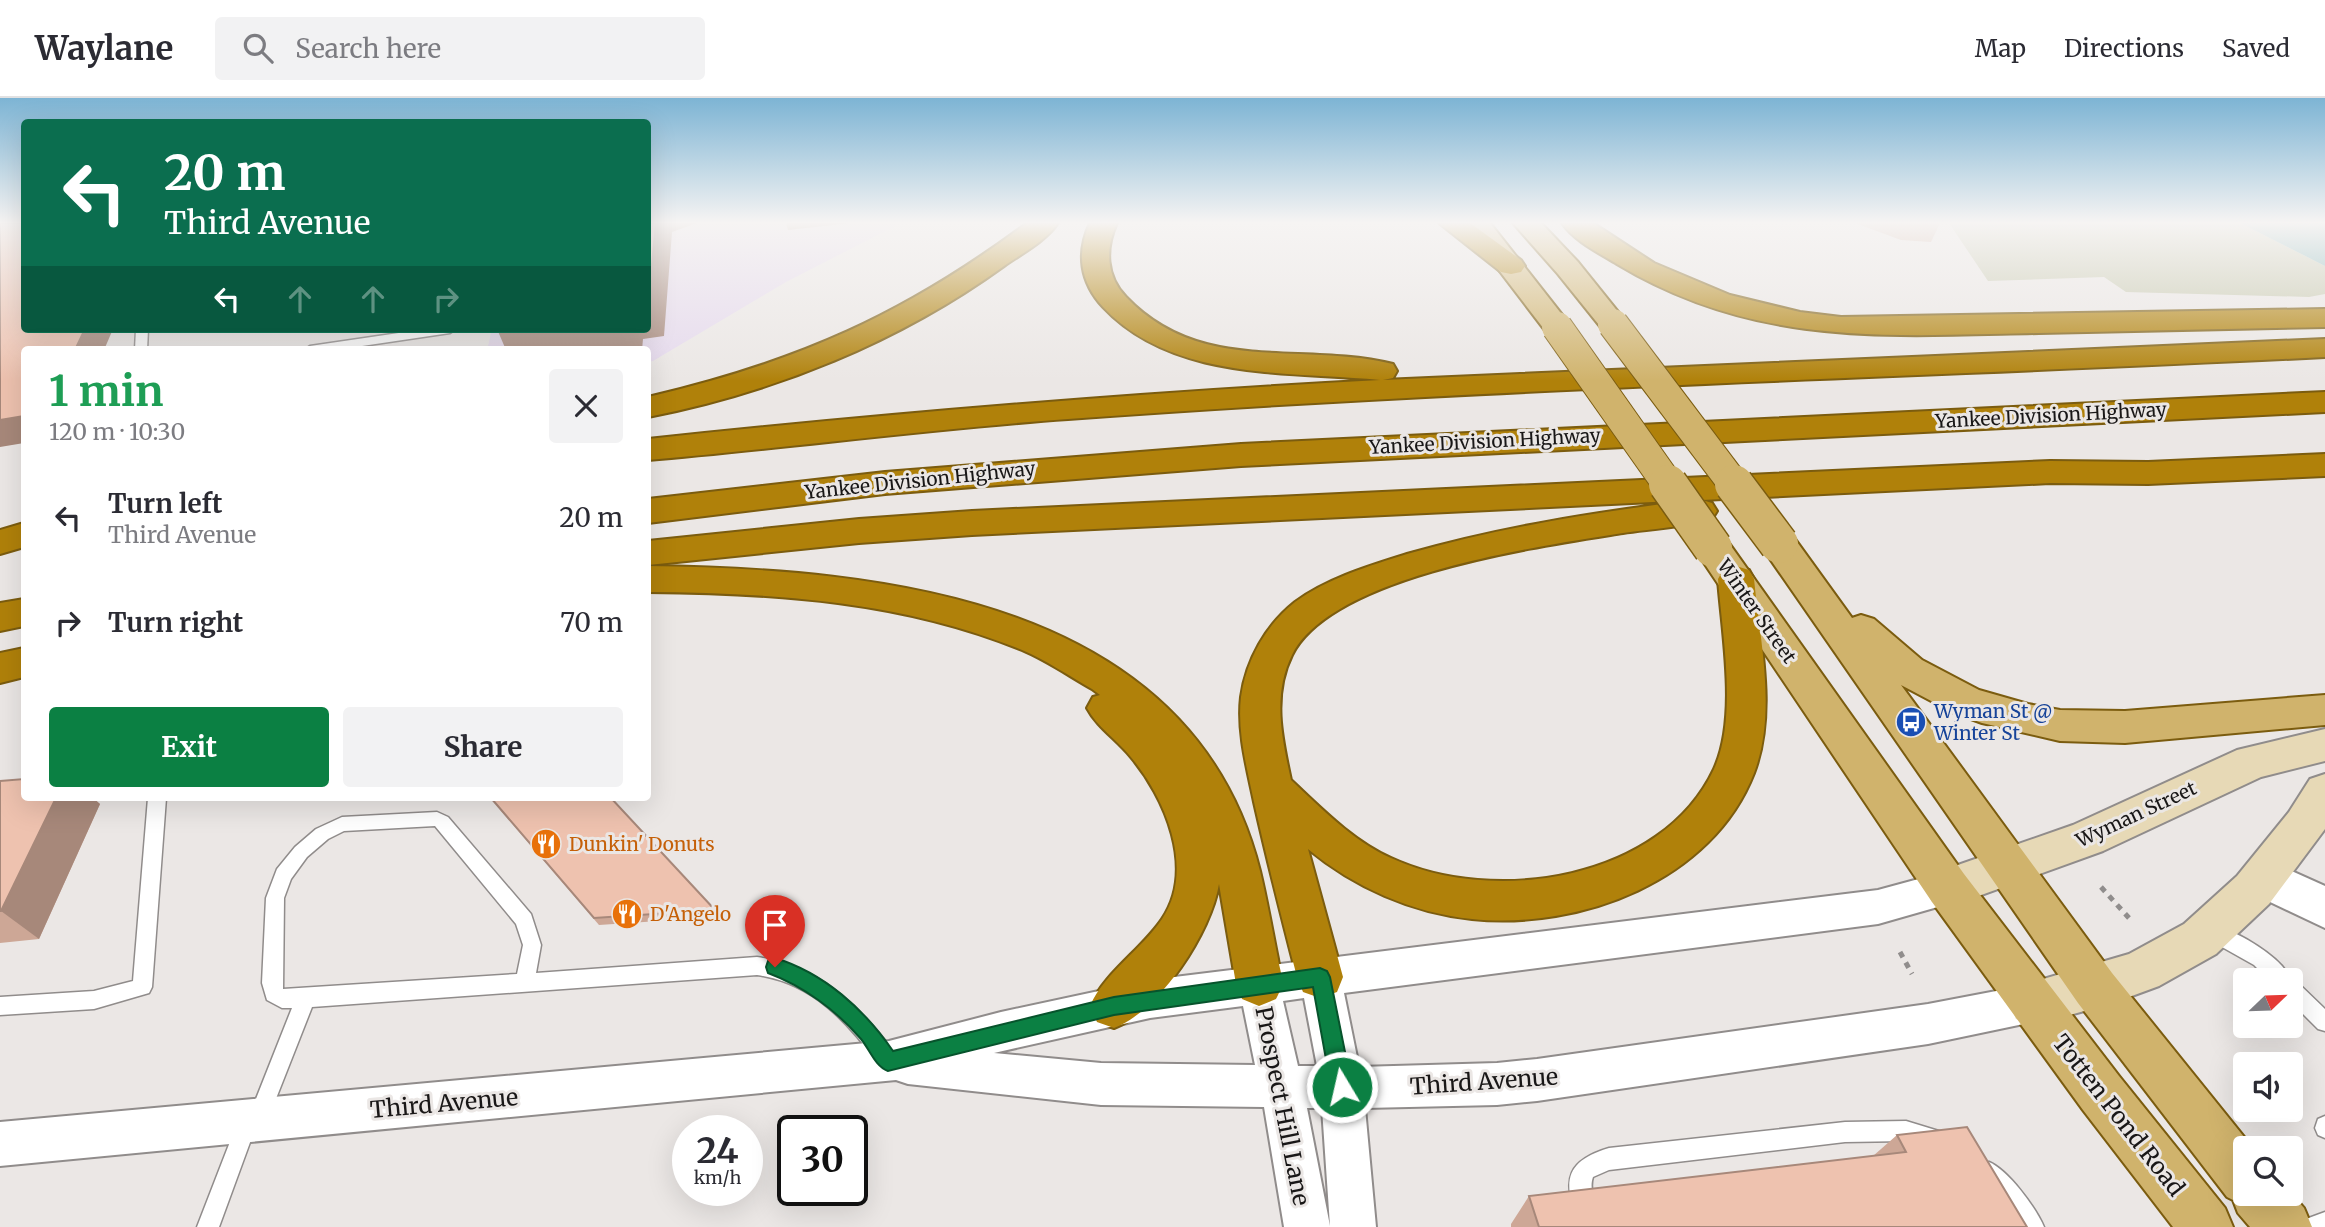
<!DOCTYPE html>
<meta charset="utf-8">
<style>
body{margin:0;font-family:Merriweather,serif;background:#f2f2f3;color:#2b2b33;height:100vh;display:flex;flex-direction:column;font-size:26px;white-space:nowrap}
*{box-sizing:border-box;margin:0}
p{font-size:23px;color:#7c7c81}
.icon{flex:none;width:38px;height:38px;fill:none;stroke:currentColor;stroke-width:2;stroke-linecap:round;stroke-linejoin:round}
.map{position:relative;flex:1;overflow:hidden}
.side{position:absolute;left:21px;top:248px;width:630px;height:455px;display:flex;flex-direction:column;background:#fff;border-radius:7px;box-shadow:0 7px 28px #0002}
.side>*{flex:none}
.guide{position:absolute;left:21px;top:21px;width:630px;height:214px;border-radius:7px;box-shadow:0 7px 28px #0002;background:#0b6e4f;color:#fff;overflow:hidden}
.needle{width:46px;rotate:67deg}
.controls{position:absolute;left:2233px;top:870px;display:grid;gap:14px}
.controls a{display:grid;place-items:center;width:70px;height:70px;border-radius:7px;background:#fff;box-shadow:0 7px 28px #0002;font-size:35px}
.speed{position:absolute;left:672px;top:1017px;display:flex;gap:14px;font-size:35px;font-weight:700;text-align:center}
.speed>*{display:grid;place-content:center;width:91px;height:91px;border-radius:50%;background:#fff;box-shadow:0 7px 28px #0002;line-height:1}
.speed small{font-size:18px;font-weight:400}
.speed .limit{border:4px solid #111;border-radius:10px;background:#fff;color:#111}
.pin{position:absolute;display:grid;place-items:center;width:60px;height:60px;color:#fff;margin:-72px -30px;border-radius:50% 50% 50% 0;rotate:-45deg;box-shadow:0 0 7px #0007}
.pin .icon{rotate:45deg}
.me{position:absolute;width:77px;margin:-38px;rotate:351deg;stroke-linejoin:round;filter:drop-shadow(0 0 5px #0008)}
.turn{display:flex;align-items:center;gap:24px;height:147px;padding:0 28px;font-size:32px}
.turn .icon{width:91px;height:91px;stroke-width:2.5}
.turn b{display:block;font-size:49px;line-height:60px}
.lanes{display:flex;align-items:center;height:66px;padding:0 28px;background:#0003;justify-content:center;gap:35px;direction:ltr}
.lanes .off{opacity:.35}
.round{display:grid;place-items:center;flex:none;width:74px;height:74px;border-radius:7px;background:#f2f2f3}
.summary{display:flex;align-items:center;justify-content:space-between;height:119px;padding:0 28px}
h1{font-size:42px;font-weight:700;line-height:52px;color:#1e9e55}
.button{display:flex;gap:14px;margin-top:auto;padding:14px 28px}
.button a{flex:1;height:80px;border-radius:7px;background:#0b8043;color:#fff;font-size:28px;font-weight:700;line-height:80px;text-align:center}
.button a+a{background:#f2f2f3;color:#2b2b33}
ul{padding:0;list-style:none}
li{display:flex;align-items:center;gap:21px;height:105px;padding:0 28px}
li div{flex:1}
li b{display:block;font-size:26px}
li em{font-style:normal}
header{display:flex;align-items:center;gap:42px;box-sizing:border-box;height:98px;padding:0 35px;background:#fff;border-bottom:2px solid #e1e1e2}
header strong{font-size:33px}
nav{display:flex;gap:38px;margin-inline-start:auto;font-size:24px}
.search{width:490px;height:63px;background:#f2f2f3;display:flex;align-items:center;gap:18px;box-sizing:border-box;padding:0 24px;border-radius:7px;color:#7c7c81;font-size:26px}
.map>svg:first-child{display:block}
.medical{fill:#e5d9ed}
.green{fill:#c5c7ac}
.water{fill:#7cb3b7}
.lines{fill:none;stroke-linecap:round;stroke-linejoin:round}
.service-casing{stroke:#908c8b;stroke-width:3}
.minor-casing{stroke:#908c8b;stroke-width:4}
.tertiary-casing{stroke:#908c8b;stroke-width:4}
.secondary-casing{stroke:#908c8b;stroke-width:4}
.primary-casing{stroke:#7b5c0f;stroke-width:4}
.motorway-casing{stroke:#7b5c0f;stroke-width:4}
.path{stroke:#908d8c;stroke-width:5;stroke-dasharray:6 6;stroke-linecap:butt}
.service{fill:#fff;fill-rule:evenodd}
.minor{fill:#fff;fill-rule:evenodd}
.tertiary{fill:#fff;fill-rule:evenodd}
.secondary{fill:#e7d9b6;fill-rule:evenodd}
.primary{fill:#d0b36c;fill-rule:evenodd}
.motorway{fill:#b0810a;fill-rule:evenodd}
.primary-bridge-far1-casing{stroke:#7b5c0f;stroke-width:32;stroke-linecap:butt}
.primary-bridge-casing{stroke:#7b5c0f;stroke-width:41;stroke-linecap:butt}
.primary-bridge-far1{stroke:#d0b36c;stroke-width:30}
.primary-bridge{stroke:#d0b36c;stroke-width:38}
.wall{fill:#cda796}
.shaded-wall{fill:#a7887a}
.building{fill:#eec2af;stroke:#a7887a;stroke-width:2}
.route{fill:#0b8043;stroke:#07532c;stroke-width:2}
.labels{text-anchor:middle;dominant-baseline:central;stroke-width:6;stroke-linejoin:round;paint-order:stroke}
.street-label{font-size:19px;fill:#191717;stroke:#ebe7e5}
.transit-label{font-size:19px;fill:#164399;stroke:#ebe7e5;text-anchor:start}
.food-label{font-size:19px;fill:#c56008;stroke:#ebe7e5;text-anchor:start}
.near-street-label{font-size:23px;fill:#191717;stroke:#ebe7e5}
</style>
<header>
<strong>Waylane</strong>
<div class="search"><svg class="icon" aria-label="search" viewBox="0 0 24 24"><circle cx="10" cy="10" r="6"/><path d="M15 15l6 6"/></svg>Search here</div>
<nav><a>Map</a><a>Directions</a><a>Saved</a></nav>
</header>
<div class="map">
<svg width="2325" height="1129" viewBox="0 0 2325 1129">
<rect width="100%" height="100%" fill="#ebe7e5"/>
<path class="medical" d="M648 125H901L786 184 653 263 648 264V252H487L492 231H648Z"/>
<path class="green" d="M1949 125H2240L2325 168V196L2309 199 2126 194 2104 179 1988 183Z"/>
<path class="water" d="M2240 125H2325V168Z"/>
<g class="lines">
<g class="service-casing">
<g id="service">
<path d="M136 231H148L147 252H135Z"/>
<path d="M426 231H456L450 235 335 252H304L310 248Z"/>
<path d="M148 700H166L152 889 149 895 94 911 0 917V899L94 893 133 883Z"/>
<path d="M437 714 448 719 531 816 541 847 536 875 757 859C818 868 858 906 894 954L897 961 894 968 887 971 880 968C848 924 813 885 757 877L312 909 266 1026 256 1028 219 1129H197L240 1018 250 1016 292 910H282L267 902 262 885 266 800 277 771 295 749 316 731 342 719ZM435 728 516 826 523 847 517 876 283 891 284 800 291 781 307 759 328 741 344 733Z"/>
<path d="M2213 826C2237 834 2282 858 2291 882L2298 885 2325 911V933L2318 931 2291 904V882H2269L2254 867 2206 840 2204 834 2206 828Z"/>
<path d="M2325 1018V1040L2318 1037 2315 1030 2318 1021Z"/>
<path d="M1906 1023 1942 1034 1945 1041 1942 1048 1935 1051 1906 1043 1845 1044 1609 1072 1593 1079C1588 1093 1598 1106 1593 1120L1585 1123 1577 1120C1561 1080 1569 1062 1609 1050L1845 1024Z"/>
<path d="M1989 1064C2008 1072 2036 1110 2044 1129H2020L1981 1083 1978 1075 1981 1067Z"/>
<path d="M2325 1114V1129H2303L2306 1121Z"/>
</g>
</g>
<g class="minor-casing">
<path id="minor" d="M1948 773 1962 778 1967 790 1962 802 1878 826 1344 895 1359 969 1497 965 1537 961 1928 906 2033 886 2048 891 2054 905 2048 919 2033 924 1928 946 1537 1003 1497 1007 1365 1010 1376 1129H1284L1264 1009 1101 1007 908 986 896 982 0 1068V1024L889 943 1001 914 1150 882 1878 792ZM1304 900 1317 968H1298L1283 903ZM1243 908 1255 967 1101 965 994 955 1150 920ZM1307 1010H1322L1330 1128Z"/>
</g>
<g class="tertiary-casing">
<path id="tertiary" d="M2265 761 2325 788V830L2249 794 2243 780 2249 766Z"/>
</g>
<g class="secondary-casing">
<g id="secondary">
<path d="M2325 631V663L2261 679 2103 753 1948 809 1932 804 1926 790 1932 776 2073 727 2237 652Z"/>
<path d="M2325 676V731L2269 806 2216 856 2159 888 2110 906 2033 927 2016 921 2009 905 2016 889 2129 856 2184 826 2237 778 2289 714 2310 681Z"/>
</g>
</g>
<g class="primary-casing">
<g id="primary">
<path d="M1463 125H1490L1567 223 1572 229 1567 235 1557 238 1547 235Z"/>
<path d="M1513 125H1541L1578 164 1623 220 1628 226 1623 232 1613 235 1603 232 1558 176Z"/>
<path d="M1779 434 1792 437 1852 520 1861 517 1874 521 1922 562 1979 592 2028 606 2060 612 2125 613 2325 597V627L2125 645 2060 643 1982 625 1952 614 1901 587 2112 875 2253 1050H2245V1096L2291 1095 2304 1110 2312 1129H2250L2238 1115 2233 1102 2227 1099 2078 905 1766 455 1761 446 1766 437Z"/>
<path d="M1713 438 1726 441 1964 776 2119 978 2225 1110 2233 1129H2173L2083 1012 1932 804 1700 459 1695 450 1700 441Z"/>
</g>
</g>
<g class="motorway-casing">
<g id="motorway">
<path d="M1027 125H1058C1046 143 1021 156 1004 168 899 244 775 294 648 319V299C797 264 904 217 1027 125Z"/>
<path d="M1090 125H1117C1105 151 1106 178 1126 199 1201 278 1300 243 1393 266L1397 273 1393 280 1383 282 2325 241V259C1906 280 1486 290 1068 321 927 331 788 350 648 362V341C892 315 1135 295 1380 282 1287 273 1172 283 1103 209 1080 184 1076 155 1090 125Z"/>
<path d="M1439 125H1470L1521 162 1525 168 1521 174 1511 176 1501 174Z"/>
<path d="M1562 125H1593L1654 165 1730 197 1800 214 1841 219 2325 211V229C2230 231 2134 233 2039 235 1885 238 1755 249 1617 166 1599 155 1574 143 1562 125Z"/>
<path d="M2325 294V314L1241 368 885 396 648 425V401L885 374 1241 346Z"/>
<path d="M2325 356V378L2148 386 2050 385 1702 402 1712 405 1717 413 1712 421C1683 429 1652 431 1623 435 1541 448 1332 477 1292 557 1272 597 1282 641 1291 682 1322 711 1353 743 1391 760 1494 808 1662 782 1714 671 1738 619 1722 536 1718 481L1723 472 1736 468 1749 472 1754 481C1760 543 1777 615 1754 675 1712 783 1580 832 1472 821 1412 815 1354 789 1308 751L1343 879 1337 894 1320 900 1303 894 1297 879C1282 821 1267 762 1254 704 1247 670 1237 634 1241 599 1246 562 1266 527 1295 504 1328 480 1369 468 1407 456 1501 429 1597 414 1694 402L972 437 859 445 648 467V443L859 421 972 413 2050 363 2148 364Z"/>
<path d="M24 425V449L0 456V432Z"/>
<path d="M648 468C882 471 1192 501 1260 773 1267 802 1272 831 1278 861 1279 868 1283 879 1282 887 1281 891 1278 897 1276 901L1259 908 1242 901 1236 886 1219 786C1211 834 1160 913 1114 930L1097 924 1090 908C1105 874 1141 852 1162 821 1196 771 1165 699 1130 658 1116 641 1097 629 1087 610L1093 599 1100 597 1092 591C1069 578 1046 562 1022 552 903 503 775 495 648 494Z"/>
<path d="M24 501V528L0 533V505Z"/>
<path d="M24 550V579L0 585V555Z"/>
</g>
</g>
<g class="path">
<path d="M2101 789 2129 820"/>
<path d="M1900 854 1912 876"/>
</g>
<use href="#service" class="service"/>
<use href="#minor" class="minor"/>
<use href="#tertiary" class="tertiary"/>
<use href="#secondary" class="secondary"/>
<use href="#primary" class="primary"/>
<use href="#motorway" class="motorway"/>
<g class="primary-bridge-far1-casing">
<g id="primary-bridge-far1">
<path d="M1613 226 1735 388"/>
<path d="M1557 229 1669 388"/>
</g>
</g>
<g class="primary-bridge-casing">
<g id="primary-bridge">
<path d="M1668 386 1713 450"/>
<path d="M1734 386 1779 446"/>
</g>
</g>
<use href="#primary-bridge-far1" class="primary-bridge-far1"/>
<use href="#primary-bridge" class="primary-bridge"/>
</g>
<g class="wall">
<path d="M1855 125H1940L1931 144 1901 142Z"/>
<path d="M0 683 24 700H93L100 706 39 841 0 845Z"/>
<path d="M490 700H611L715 812 719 819 599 827Z"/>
<path d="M1897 1037 2027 1129H1511V1126L1529 1098 1873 1058Z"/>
</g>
<g class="shaded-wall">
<path d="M656 125H697L672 134 664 238 643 241 642 252H506L497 231H648V197Z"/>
<path d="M786 125H852L788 132Z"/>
<path d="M85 231H113L104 252H75Z"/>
<path d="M24 318V345L0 349V322Z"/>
<path d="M56 700H93L100 706 39 841 1 813Z"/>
</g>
<g class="building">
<path d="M0 125H24V231H85L75 252H24V318L0 322Z"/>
<path d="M648 125H656L649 197H648Z"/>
<path d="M503 231H521L502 235Z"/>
<path d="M24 681V700H56L1 813H0V683Z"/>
<path d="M491 700H611L715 812 594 820Z"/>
<path d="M1967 1029 2027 1129H1539L1529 1098 1906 1054 1897 1037Z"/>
</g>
<linearGradient id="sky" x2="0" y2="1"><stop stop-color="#7db4d4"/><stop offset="0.44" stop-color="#f6f4f3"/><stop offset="1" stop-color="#f6f4f3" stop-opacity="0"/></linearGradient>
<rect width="2325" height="283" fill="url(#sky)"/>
<path class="route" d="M775 860C824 875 864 911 893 953L1114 899 1320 870 1327 873 1330 879 1352 989 1349 996 1342 999 1334 996 1331 989 1313 889 1114 917 888 973C875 968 870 952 861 941 836 912 803 888 768 875L766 869 768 863Z"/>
<defs>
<g id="bus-disc" transform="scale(1.575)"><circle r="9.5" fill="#1a4fb4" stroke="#ebe7e5"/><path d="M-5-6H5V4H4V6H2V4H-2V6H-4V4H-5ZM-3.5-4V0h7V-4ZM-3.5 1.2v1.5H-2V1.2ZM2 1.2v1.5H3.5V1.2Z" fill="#fff"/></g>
<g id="restaurant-disc" transform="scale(1.575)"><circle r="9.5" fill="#e8710a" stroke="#ebe7e5"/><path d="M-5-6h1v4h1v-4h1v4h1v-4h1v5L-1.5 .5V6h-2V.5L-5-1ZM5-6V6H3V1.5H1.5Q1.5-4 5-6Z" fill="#fff"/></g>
</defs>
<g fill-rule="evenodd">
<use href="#bus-disc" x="1911" y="624"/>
<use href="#restaurant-disc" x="546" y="746"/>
<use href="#restaurant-disc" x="627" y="816"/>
</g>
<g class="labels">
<g class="street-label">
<text transform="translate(2051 317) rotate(-3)">Yankee Division Highway</text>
<text transform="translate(1485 343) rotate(-3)">Yankee Division Highway</text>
<text transform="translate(920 382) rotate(-6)">Yankee Division Highway</text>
<text transform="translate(1757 513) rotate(55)">Winter Street</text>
<text transform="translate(2136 716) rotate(-25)">Wyman Street</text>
</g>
<g class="transit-label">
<text x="1934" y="613">Wyman St @<tspan x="1934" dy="22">Winter St</tspan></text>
</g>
<g class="food-label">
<text x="569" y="746">Dunkin' Donuts</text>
<text x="650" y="816">D'Angelo</text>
</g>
<g class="near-street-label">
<text transform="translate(1484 983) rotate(-4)">Third Avenue</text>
<text transform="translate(444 1005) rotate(-5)">Third Avenue</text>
<text transform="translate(1283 1008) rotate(79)">Prospect Hill Lane</text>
<text transform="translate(2119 1017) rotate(52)">Totten Pond Road</text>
</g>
</g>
</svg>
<div class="controls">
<a><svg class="needle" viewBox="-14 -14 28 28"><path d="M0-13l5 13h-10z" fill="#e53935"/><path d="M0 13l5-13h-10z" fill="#7c7c81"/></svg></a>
<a><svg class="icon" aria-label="sound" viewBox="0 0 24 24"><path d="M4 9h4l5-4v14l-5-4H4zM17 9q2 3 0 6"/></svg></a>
<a><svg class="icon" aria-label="search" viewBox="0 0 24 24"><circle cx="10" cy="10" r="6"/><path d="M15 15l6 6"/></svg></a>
</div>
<div class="speed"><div>24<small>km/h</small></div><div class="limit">30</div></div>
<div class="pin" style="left:775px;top:869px;background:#d93025"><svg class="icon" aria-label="arrive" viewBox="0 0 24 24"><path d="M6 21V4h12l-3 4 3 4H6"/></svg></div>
<svg class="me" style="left:1342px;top:989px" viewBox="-20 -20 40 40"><circle r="17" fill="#0b8043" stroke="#fff" stroke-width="3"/><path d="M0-11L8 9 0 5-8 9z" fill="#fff"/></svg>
<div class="guide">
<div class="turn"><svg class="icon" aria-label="left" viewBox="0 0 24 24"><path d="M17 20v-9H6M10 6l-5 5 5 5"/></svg><div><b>20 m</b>Third Avenue</div></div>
<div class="lanes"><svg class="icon" aria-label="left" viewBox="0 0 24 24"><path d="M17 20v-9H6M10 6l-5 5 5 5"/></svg><svg class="icon off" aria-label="ahead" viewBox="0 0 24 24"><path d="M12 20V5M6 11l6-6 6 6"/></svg><svg class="icon off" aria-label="ahead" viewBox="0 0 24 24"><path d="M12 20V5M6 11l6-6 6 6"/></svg><svg class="icon off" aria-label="right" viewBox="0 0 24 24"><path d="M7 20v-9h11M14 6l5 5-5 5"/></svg></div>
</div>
<section class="side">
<div class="summary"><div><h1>1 min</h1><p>120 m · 10:30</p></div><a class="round"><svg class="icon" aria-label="close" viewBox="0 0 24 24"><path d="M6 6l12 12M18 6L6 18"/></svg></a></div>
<ul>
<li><svg class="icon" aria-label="left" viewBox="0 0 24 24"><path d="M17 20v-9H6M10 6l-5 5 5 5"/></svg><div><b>Turn left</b><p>Third Avenue</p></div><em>20 m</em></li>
<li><svg class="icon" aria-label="right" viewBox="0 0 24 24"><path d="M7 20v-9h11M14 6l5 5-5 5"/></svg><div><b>Turn right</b></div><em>70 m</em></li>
</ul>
<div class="button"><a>Exit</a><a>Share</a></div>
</section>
</div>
